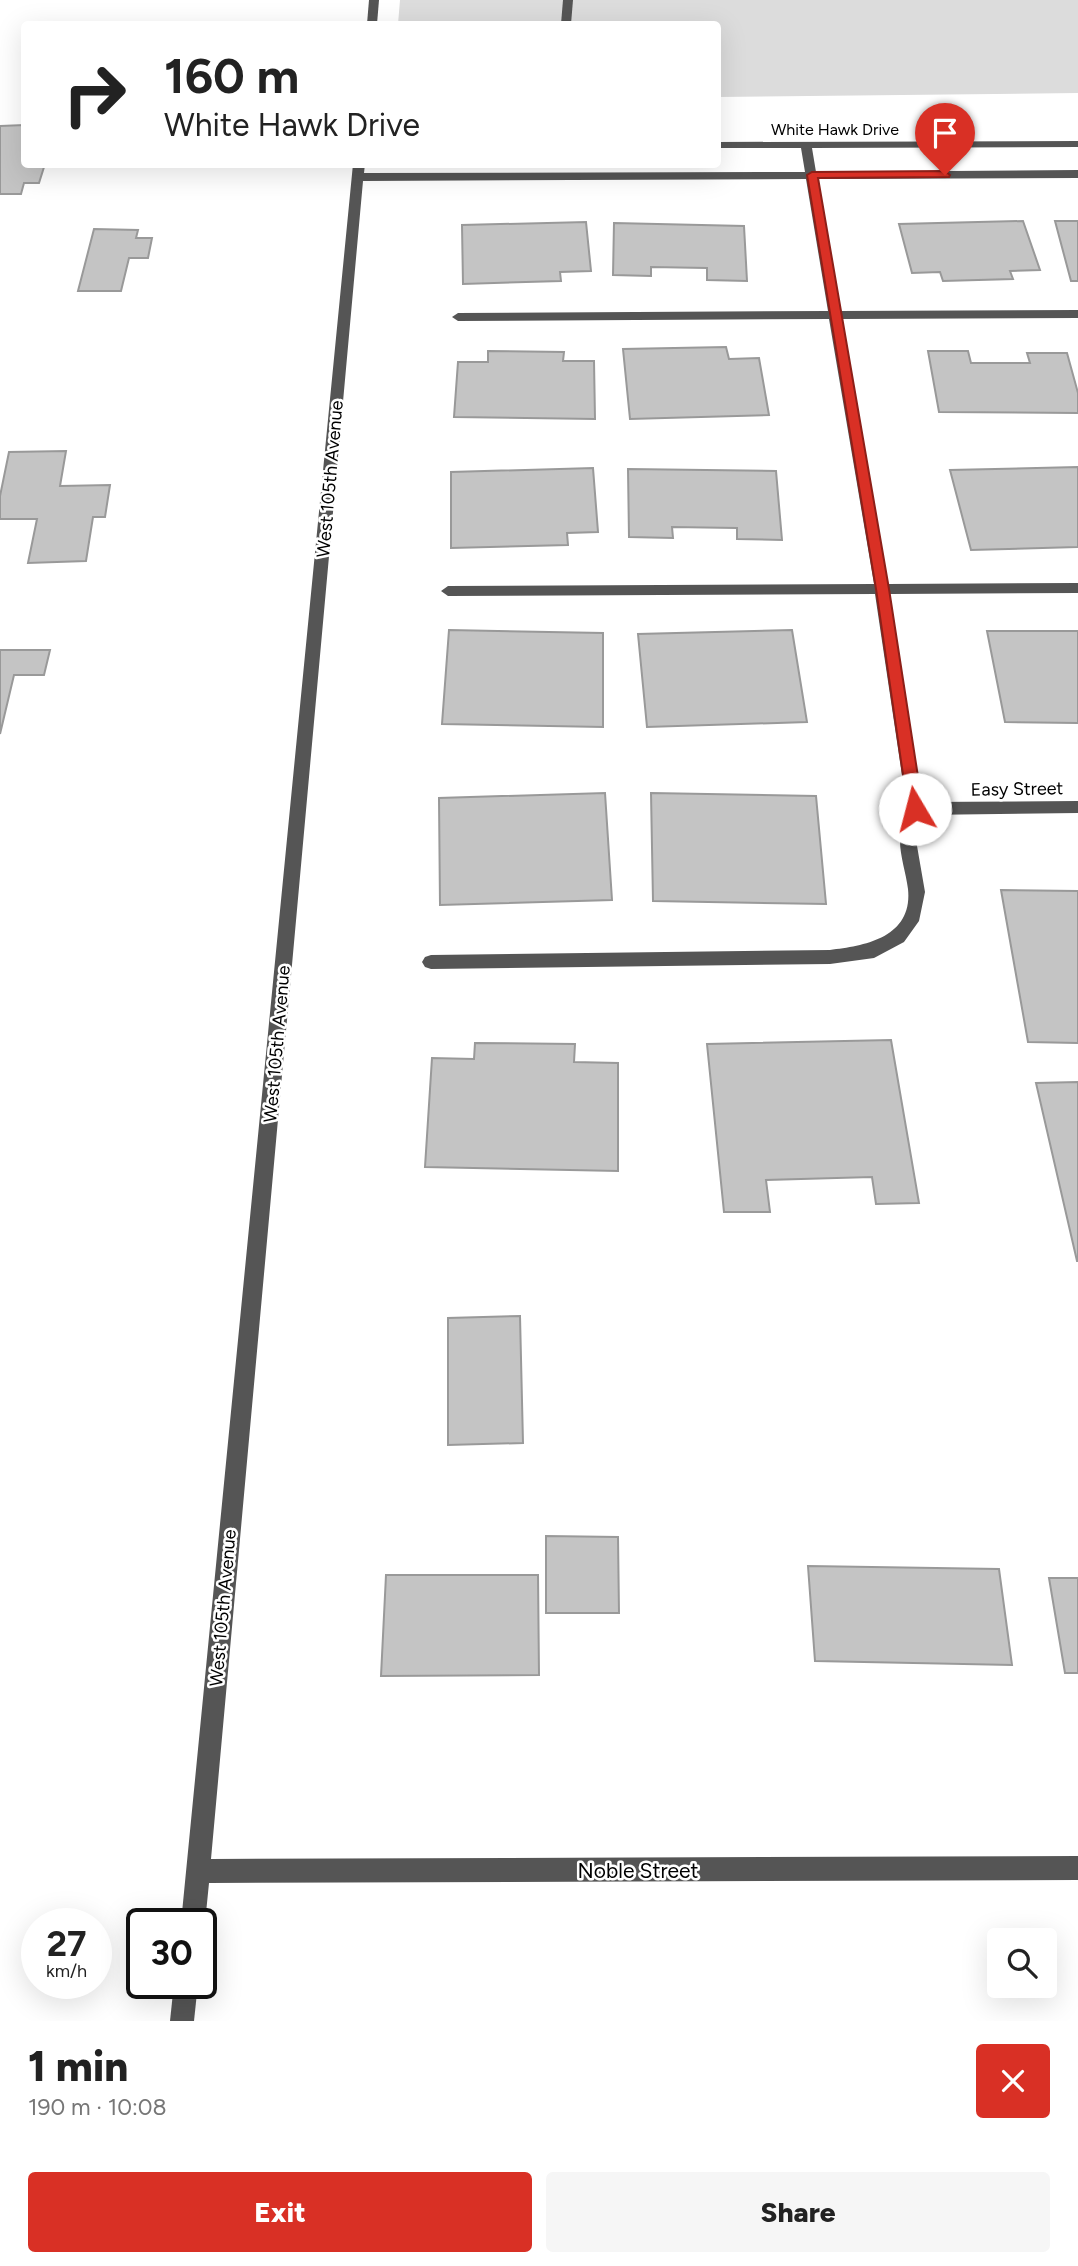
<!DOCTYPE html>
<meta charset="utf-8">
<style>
body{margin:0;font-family:Figtree,sans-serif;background:#f6f6f6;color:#222;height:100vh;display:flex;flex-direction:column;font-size:26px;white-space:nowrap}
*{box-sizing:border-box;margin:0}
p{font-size:23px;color:#767676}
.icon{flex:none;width:38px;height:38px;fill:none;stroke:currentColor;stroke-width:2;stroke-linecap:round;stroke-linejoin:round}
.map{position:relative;height:2021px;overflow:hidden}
.panel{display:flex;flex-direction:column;background:#fff;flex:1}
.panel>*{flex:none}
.guide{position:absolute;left:21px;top:21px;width:700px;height:147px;border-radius:7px;box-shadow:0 7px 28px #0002;background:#fff;color:#222;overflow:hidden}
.buttons{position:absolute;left:987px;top:1928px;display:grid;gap:14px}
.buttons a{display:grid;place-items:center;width:70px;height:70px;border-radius:7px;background:#fff;box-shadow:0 7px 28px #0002;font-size:35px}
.speed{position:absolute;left:21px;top:1908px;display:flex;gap:14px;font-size:35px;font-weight:700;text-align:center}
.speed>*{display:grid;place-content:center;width:91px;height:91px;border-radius:50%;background:#fff;box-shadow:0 7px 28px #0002;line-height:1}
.speed small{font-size:18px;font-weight:400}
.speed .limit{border:4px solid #111;border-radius:10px;background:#fff;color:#111}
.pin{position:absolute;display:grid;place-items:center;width:60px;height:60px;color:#fff;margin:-72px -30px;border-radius:50% 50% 50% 0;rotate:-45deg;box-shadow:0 0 7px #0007}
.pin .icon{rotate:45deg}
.me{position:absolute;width:77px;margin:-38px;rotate:352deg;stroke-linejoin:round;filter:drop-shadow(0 0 5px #0008)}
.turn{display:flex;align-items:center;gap:24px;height:147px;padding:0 28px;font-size:32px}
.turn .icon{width:91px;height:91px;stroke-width:2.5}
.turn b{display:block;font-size:49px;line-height:60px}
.round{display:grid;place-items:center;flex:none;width:74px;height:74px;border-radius:7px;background:#f6f6f6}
.headline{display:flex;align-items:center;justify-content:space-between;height:119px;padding:0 28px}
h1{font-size:42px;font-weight:800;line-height:52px}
.button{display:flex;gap:14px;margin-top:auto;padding:14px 28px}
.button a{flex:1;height:80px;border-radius:7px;background:#d93025;color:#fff;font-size:28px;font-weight:800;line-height:80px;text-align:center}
.button a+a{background:#f6f6f6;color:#222}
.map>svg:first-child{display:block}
.green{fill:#dcdcdc}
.building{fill:#c4c4c4;stroke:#999;stroke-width:2}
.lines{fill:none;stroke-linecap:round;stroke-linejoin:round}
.minor{fill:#555;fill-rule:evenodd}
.route{fill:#d93025;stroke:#8d1f18;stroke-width:2}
.labels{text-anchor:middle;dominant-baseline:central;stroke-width:5;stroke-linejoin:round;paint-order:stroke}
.far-street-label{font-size:16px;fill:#000;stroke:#fff}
.street-label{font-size:18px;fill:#000;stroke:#fff}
.near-street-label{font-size:21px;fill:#000;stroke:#fff}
</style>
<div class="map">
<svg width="1078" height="2021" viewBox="0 0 1078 2021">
<rect width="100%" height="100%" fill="#fff"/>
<path class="green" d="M400 0H1078V93L718 97V24H398Z"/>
<g class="building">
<path d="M24 125V164L44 167 39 183H24L21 194H0V126Z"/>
<path d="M1023 221 1040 270 1010 271 1013 279 943 281 940 272 912 273 899 224Z"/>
<path d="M1055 221H1078V281H1071Z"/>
<path d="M586 222 591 271 560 272 561 281 463 284 462 225Z"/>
<path d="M614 223 744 226 747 281 707 280V268L651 267V276L613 275Z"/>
<path d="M94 229 138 230 136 238H152L148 258H129L121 291H78Z"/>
<path d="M726 347 729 359 759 358 769 415 630 419 623 349Z"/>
<path d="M488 351 564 352 563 361H594L595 419 454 417 458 362H488Z"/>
<path d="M928 351H968L971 363H1030L1027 353H1067L1078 393V413L939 412Z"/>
<path d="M66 451 60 486 110 485 105 517H93L86 561 28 563 37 519H0V496L9 452Z"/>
<path d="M1078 467V547L971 550 950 470Z"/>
<path d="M593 468 598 532 567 533 568 545 451 548V472Z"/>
<path d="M628 469 776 471 782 540 737 539V528L672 527 673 538 629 537Z"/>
<path d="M449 630 603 633V727L442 724Z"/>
<path d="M792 630 807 722 647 727 638 634Z"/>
<path d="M987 631H1078V723L1005 722Z"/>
<path d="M0 650H50L44 675H14L0 734Z"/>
<path d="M605 793 612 900 440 905 439 798Z"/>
<path d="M651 793 816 796 826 904 653 901Z"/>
<path d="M1001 890 1078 891V1043L1028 1042Z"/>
<path d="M891 1040 919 1203 876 1204 872 1177 766 1180 770 1212H724L707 1044Z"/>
<path d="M475 1043 575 1044 574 1062 618 1063V1171L425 1167 432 1058 474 1059Z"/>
<path d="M1078 1082V1261H1077L1036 1083Z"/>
<path d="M520 1316 523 1443 448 1445V1318Z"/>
<path d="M546 1536 618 1537 619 1613H546Z"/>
<path d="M808 1566 999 1569 1012 1665 815 1661Z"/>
<path d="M386 1575H538L539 1675 381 1676Z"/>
<path d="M1049 1578H1078V1673H1065Z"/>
</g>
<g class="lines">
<g class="minor">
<path d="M369 0H379L377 24H367Z"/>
<path d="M563 0H573L571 24H561Z"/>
<path d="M1078 141V147L812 148 816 172 1078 170V178L818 179 841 311 1078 310V318L842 319 888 584 1078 583V593L890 594 922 802 1078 801V813L922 815 916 840 925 892 919 921 904 942 874 958 830 964 431 969 425 967 422 962 425 957 431 955 830 950C866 946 913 937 908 889 906 873 900 856 900 841 900 831 905 819 907 809L875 594 448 596 441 591 448 586 874 584 829 319 458 321 452 317 458 313 828 311 806 179 363 181 211 1859 1078 1856V1880L209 1883 205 1923 201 1931V1923H181L353 164H365L364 173 805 172 801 148H718V142Z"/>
<path d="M174 1983H198L194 2021H170Z"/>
</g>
</g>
<path class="route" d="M945 171 950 175 949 177 818 178 889 589 923 809 915 815 908 809 876 589 807 175 812 172Z"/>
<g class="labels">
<g class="far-street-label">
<text x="835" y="129">White Hawk Drive</text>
</g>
<g class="street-label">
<text transform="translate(330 479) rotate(-85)">West 105th Avenue</text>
<text transform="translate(1017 789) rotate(-1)">Easy Street</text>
<text transform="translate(277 1044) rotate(-85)">West 105th Avenue</text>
<text transform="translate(223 1608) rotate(-85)">West 105th Avenue</text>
</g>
<g class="near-street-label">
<text x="638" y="1870">Noble Street</text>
</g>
</g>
</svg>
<div class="buttons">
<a><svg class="icon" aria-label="search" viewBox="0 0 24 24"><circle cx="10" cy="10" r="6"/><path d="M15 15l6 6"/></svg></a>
</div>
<div class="speed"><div>27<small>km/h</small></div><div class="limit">30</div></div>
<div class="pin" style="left:945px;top:175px;background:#d93025"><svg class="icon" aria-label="arrive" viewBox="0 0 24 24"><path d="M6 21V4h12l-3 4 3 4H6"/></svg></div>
<svg class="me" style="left:915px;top:809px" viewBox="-20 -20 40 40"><circle r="19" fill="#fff"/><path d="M0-13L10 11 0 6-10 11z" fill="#d93025"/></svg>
<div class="guide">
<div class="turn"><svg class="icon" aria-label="right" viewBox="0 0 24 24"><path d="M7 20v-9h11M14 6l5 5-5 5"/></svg><div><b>160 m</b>White Hawk Drive</div></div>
</div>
</div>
<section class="panel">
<div class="headline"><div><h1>1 min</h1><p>190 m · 10:08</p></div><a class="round" style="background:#d93025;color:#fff"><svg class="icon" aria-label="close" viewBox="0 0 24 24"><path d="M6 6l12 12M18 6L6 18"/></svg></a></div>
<div class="button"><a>Exit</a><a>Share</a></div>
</section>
